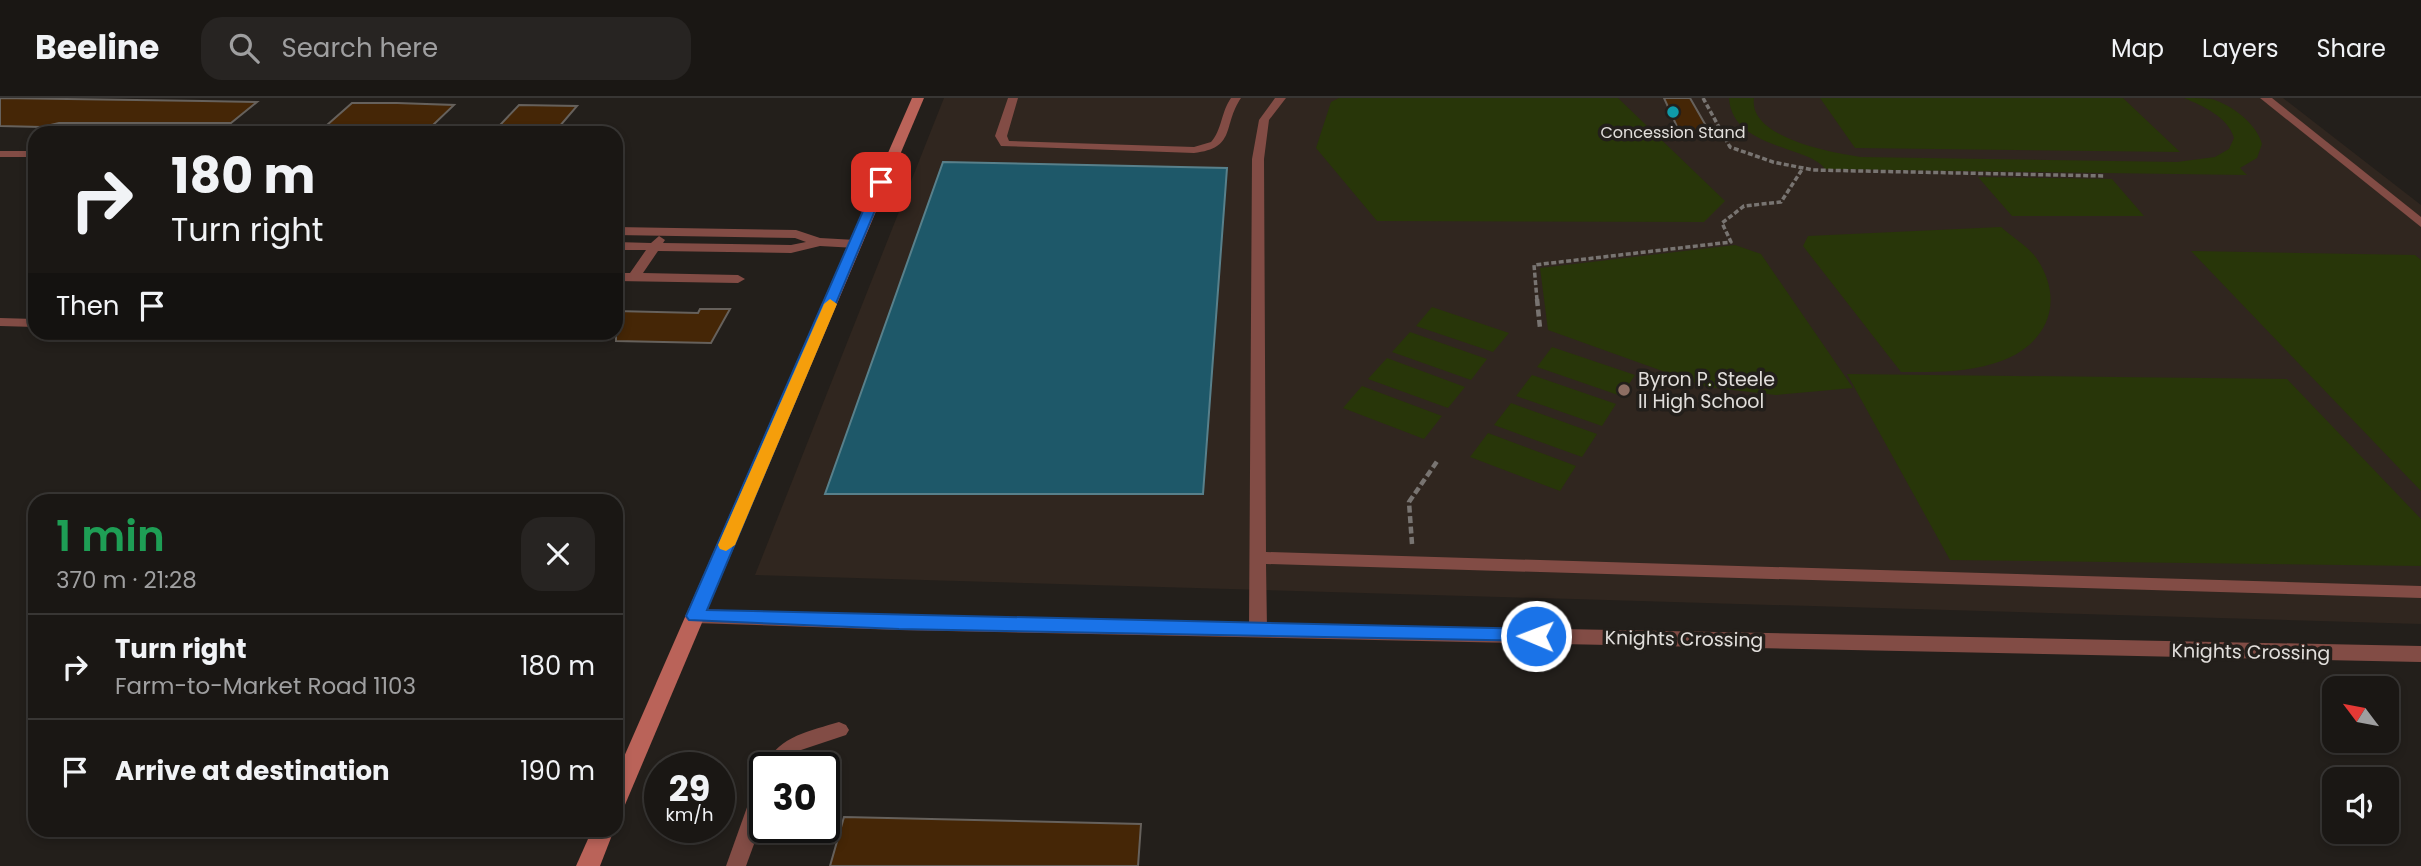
<!DOCTYPE html>
<meta charset="utf-8">
<style>
body{margin:0;font-family:Poppins,sans-serif;background:#272422;color:#f1f3f6;height:100vh;display:flex;flex-direction:column;font-size:26px;white-space:nowrap}
*{box-sizing:border-box;margin:0}
p{font-size:23px;color:#9f9fa0}
.icon{flex:none;width:38px;height:38px;fill:none;stroke:currentColor;stroke-width:2;stroke-linecap:round;stroke-linejoin:round}
.map{position:relative;flex:1;overflow:hidden}
.panel{position:absolute;left:28px;top:396px;width:595px;height:343px;display:flex;flex-direction:column;background:#1a1714;border-radius:21px;box-shadow:0 4px 10px #0003,0 0 0 2px #383634}
.panel>*{flex:none}
.guide{position:absolute;left:28px;top:28px;width:595px;height:214px;border-radius:21px;box-shadow:0 4px 10px #0003,0 0 0 2px #383634;background:#1a1714;color:#f1f3f6;overflow:hidden}
.needle{width:46px;rotate:302deg}
.buttons{position:absolute;left:2322px;top:578px;display:grid;gap:14px}
.buttons a{display:grid;place-items:center;width:77px;height:77px;border-radius:14px;background:#1a1714;box-shadow:0 4px 10px #0003,0 0 0 2px #383634;font-size:35px}
.speed{position:absolute;left:644px;top:654px;display:flex;gap:14px;font-size:35px;font-weight:700;text-align:center}
.speed>*{display:grid;place-content:center;width:91px;height:91px;border-radius:50%;background:#1a1714;box-shadow:0 4px 10px #0003,0 0 0 2px #383634;line-height:1}
.speed small{font-size:18px;font-weight:400}
.speed .limit{border:4px solid #111;border-radius:10px;background:#fff;color:#111}
.pin{position:absolute;display:grid;place-items:center;width:60px;height:60px;color:#fff;margin:-30px;border-radius:14px;box-shadow:0 4px 10px #0006}
.me{position:absolute;width:77px;margin:-38px;rotate:271deg;stroke-linejoin:round;filter:drop-shadow(0 0 5px #0008)}
.turn{display:flex;align-items:center;gap:24px;height:147px;padding:0 28px;font-size:32px}
.turn .icon{width:91px;height:91px;stroke-width:2.5}
.turn b{display:block;font-size:49px;line-height:60px}
.then{display:flex;align-items:center;height:66px;padding:0 28px;background:#0003;gap:14px;font-size:26px}
.round{display:grid;place-items:center;flex:none;width:74px;height:74px;border-radius:21px;background:#272422}
.overview{display:flex;align-items:center;justify-content:space-between;height:119px;padding:0 28px}
h1{font-size:42px;font-weight:600;line-height:52px;color:#1e9e55}
ul{padding:0;list-style:none}
li{display:flex;align-items:center;gap:21px;height:105px;padding:0 28px;border-top:2px solid #383634}
li div{flex:1}
li b{display:block;font-size:26px}
li em{font-style:normal}
header{display:flex;align-items:center;gap:42px;box-sizing:border-box;height:98px;padding:0 35px;background:#1a1714;border-bottom:2px solid #383634}
header strong{font-size:33px}
nav{display:flex;gap:38px;margin-inline-start:auto;font-size:24px}
.search{width:490px;height:63px;background:#272422;display:flex;align-items:center;gap:18px;box-sizing:border-box;padding:0 24px;border-radius:21px;color:#9f9fa0;font-size:26px}
.map>svg:first-child{display:block}
.built{fill:#30261f}
.green{fill:#283609}
.water{fill:#1e5869;stroke:#58808b;stroke-width:2}
.building{fill:#452606;stroke:#66615c;stroke-width:2}
.lines{fill:none;stroke-linecap:round;stroke-linejoin:round}
.path-far1{stroke:#787471;stroke-width:3.5;stroke-dasharray:5 2.5;stroke-linecap:butt}
.path{stroke:#787471;stroke-width:4.5;stroke-dasharray:7 3.5;stroke-linecap:butt}
.lane{fill:#824c45;fill-rule:evenodd}
.street{fill:#824c45;fill-rule:evenodd}
.secondary{fill:#ba6359;fill-rule:evenodd}
.route{fill:#1a73e8;stroke:#114b97;stroke-width:2}
.slow{fill:#f59e0b}
.culture-dot{fill:#0f9aa8;stroke:#231f1b;stroke-width:2.5}
.education-dot{fill:#8d6e63;stroke:#231f1b;stroke-width:2.5}
.labels{text-anchor:middle;dominant-baseline:central;stroke-width:7;stroke-linejoin:round;paint-order:stroke}
.far-poi-label{font-size:16px;fill:#e1dedb;stroke:#231f1b}
.poi-label{font-size:19px;fill:#e1dedb;stroke:#231f1b;text-anchor:start}
.street-label{font-size:19px;fill:#e1dedb;stroke:#231f1b}
</style>
<header>
<strong>Beeline</strong>
<div class="search"><svg class="icon" aria-label="search" viewBox="0 0 24 24"><circle cx="10" cy="10" r="6"/><path d="M15 15l6 6"/></svg>Search here</div>
<nav><a>Map</a><a>Layers</a><a>Share</a></nav>
</header>
<div class="map">
<svg width="2421" height="768" viewBox="0 0 2421 768">
<rect width="100%" height="100%" fill="#231f1b"/>
<path class="built" d="M944 0H2283L2421 107V526L755 477Z"/>
<g class="green">
<path d="M1339 0H1618L1725 103 1704 124 1377 123 1316 50 1331 4Z"/>
<path d="M1729 0H1754C1748 40 1833 55 1861 59L2177 64 2215 59 2229 51 2234 40C2228 19 2203 8 2184 0 2193 0 2204 0 2212 1 2233 8 2256 25 2262 46L2257 60 2240 70 2247 77 1825 71C1810 48 1732 51 1729 0Z"/>
<path d="M1820 0H2123L2180 54 1855 50Z"/>
<path d="M1978 79 2112 81 2144 118H2012Z"/>
<path d="M2001 129C2012 139 2029 149 2037 161 2068 208 2043 252 1992 266 1962 275 1932 274 1901 274L1803 148 1808 138Z"/>
<path d="M1735 147 1761 156 1853 290 1776 297 1707 289 1548 232 1540 170Z"/>
<path d="M2191 153 2415 157 2421 162V393Z"/>
<path d="M1432 209 1509 235 1493 254 1416 228Z"/>
<path d="M1410 234 1487 261 1471 282 1392 254Z"/>
<path d="M1552 249 1635 277 1621 298 1537 269Z"/>
<path d="M1387 260 1465 289 1448 310 1368 281Z"/>
<path d="M1847 276 2287 281 2421 421V468L1950 462Z"/>
<path d="M1532 277 1616 306 1602 328 1516 298Z"/>
<path d="M1362 288 1442 318 1424 341 1343 310Z"/>
<path d="M1511 305 1597 336 1582 359 1494 327Z"/>
<path d="M1488 335 1576 368 1560 393 1470 359Z"/>
</g>
<path class="water" d="M943 64 1227 70 1203 396H825Z"/>
<g class="building">
<path d="M0 0 203 3 257 4 231 25H59L42 29 0 28Z"/>
<path d="M1664 0H1690L1709 33H1679Z"/>
<path d="M352 5H397L454 7 432 28 327 27Z"/>
<path d="M519 7 577 8 559 29 500 27Z"/>
<path d="M700 211H730L711 245 616 243V213L698 215Z"/>
<path d="M844 719 1141 726 1138 768H830Z"/>
</g>
<g class="lines">
<g class="path-far1">
<path d="M1703 0 1730 49 1773 64 1813 72 2105 78"/>
<path d="M1537 202 1534 167 1731 144 1722 125 1744 108 1781 104 1803 70"/>
</g>
<g class="path">
<path d="M1537 201 1540 230"/>
<path d="M1412 446 1409 404 1438 362"/>
</g>
<g class="lane">
<path d="M1008 0H1018L1007 38 1009 43 1194 49 1211 44C1222 32 1221 14 1231 0H1241C1222 28 1237 50 1194 55L1001 48 995 38Z"/>
<path d="M1275 0H1286L1269 22 1264 61 1266 454 2421 488V500L1266 466 1267 531 1264 536H1252L1249 531 1252 61 1259 22Z"/>
<path d="M2260 0H2272L2421 119V129Z"/>
<rect x="0" y="53" width="35" height="6"/>
<path d="M616 129 796 132 820 140 856 142 862 146 856 150 820 148 791 155 658 153 643 175 738 177 745 181 738 185 616 183V175H630L646 152H616V144L651 145 659 138 665 142 663 145 791 147 806 144 795 140 616 137Z"/>
<path d="M0 220 35 221V229L0 228Z"/>
<path d="M501 234H516L508 239Z"/>
<path d="M839 624 846 627 849 632 846 637 801 652 785 670 765 671C774 639 810 633 839 624Z"/>
<path d="M765 679V716L746 768H726L755 687 758 681Z"/>
</g>
<path class="street" d="M695 511 899 518 2421 548V564L899 532 695 525 688 523 685 518 688 513Z"/>
<g class="secondary">
<path d="M912 0H924L627 702 624 709 616 711V677Z"/>
<path d="M592 732H614L600 768H576Z"/>
</g>
</g>
<path class="route" d="M877 81 887 84 707 512 1536 531 1542 533 1545 538 1542 543 899 531 689 522 686 518Z"/>
<path class="slow" d="M830 201 837 206 735 447 726 453 720 451 718 447 824 206Z"/>
<circle class="culture-dot" cx="1673" cy="14" r="7"/>
<circle class="education-dot" cx="1624" cy="292" r="7"/>
<g class="labels">
<g class="far-poi-label">
<text x="1673" y="34">Concession Stand</text>
</g>
<g class="poi-label">
<text x="1638" y="281">Byron P. Steele<tspan x="1638" dy="22">II High School</tspan></text>
</g>
<g class="street-label">
<text transform="translate(1684 541) rotate(1)">Knights Crossing</text>
<text transform="translate(2251 554) rotate(1)">Knights Crossing</text>
</g>
</g>
</svg>
<div class="buttons">
<a><svg class="needle" viewBox="-14 -14 28 28"><path d="M0-13l5 13h-10z" fill="#e53935"/><path d="M0 13l5-13h-10z" fill="#9f9fa0"/></svg></a>
<a><svg class="icon" aria-label="sound" viewBox="0 0 24 24"><path d="M4 9h4l5-4v14l-5-4H4zM17 9q2 3 0 6"/></svg></a>
</div>
<div class="speed"><div>29<small>km/h</small></div><div class="limit">30</div></div>
<div class="pin" style="left:881px;top:84px;background:#d93025"><svg class="icon" aria-label="arrive" viewBox="0 0 24 24"><path d="M6 21V4h12l-3 4 3 4H6"/></svg></div>
<svg class="me" style="left:1536px;top:538px" viewBox="-20 -20 40 40"><circle r="17" fill="#1a73e8" stroke="#fff" stroke-width="3"/><path d="M0-11L8 9 0 5-8 9z" fill="#fff"/></svg>
<div class="guide">
<div class="turn"><svg class="icon" aria-label="right" viewBox="0 0 24 24"><path d="M7 20v-9h11M14 6l5 5-5 5"/></svg><div><b>180 m</b>Turn right</div></div>
<div class="then">Then<svg class="icon" aria-label="arrive" viewBox="0 0 24 24"><path d="M6 21V4h12l-3 4 3 4H6"/></svg></div>
</div>
<section class="panel">
<div class="overview"><div><h1>1 min</h1><p>370 m · 21:28</p></div><a class="round"><svg class="icon" aria-label="close" viewBox="0 0 24 24"><path d="M6 6l12 12M18 6L6 18"/></svg></a></div>
<ul>
<li><svg class="icon" aria-label="right" viewBox="0 0 24 24"><path d="M7 20v-9h11M14 6l5 5-5 5"/></svg><div><b>Turn right</b><p>Farm-to-Market Road 1103</p></div><em>180 m</em></li>
<li><svg class="icon" aria-label="arrive" viewBox="0 0 24 24"><path d="M6 21V4h12l-3 4 3 4H6"/></svg><div><b>Arrive at destination</b></div><em>190 m</em></li>
</ul>
</section>
</div>
